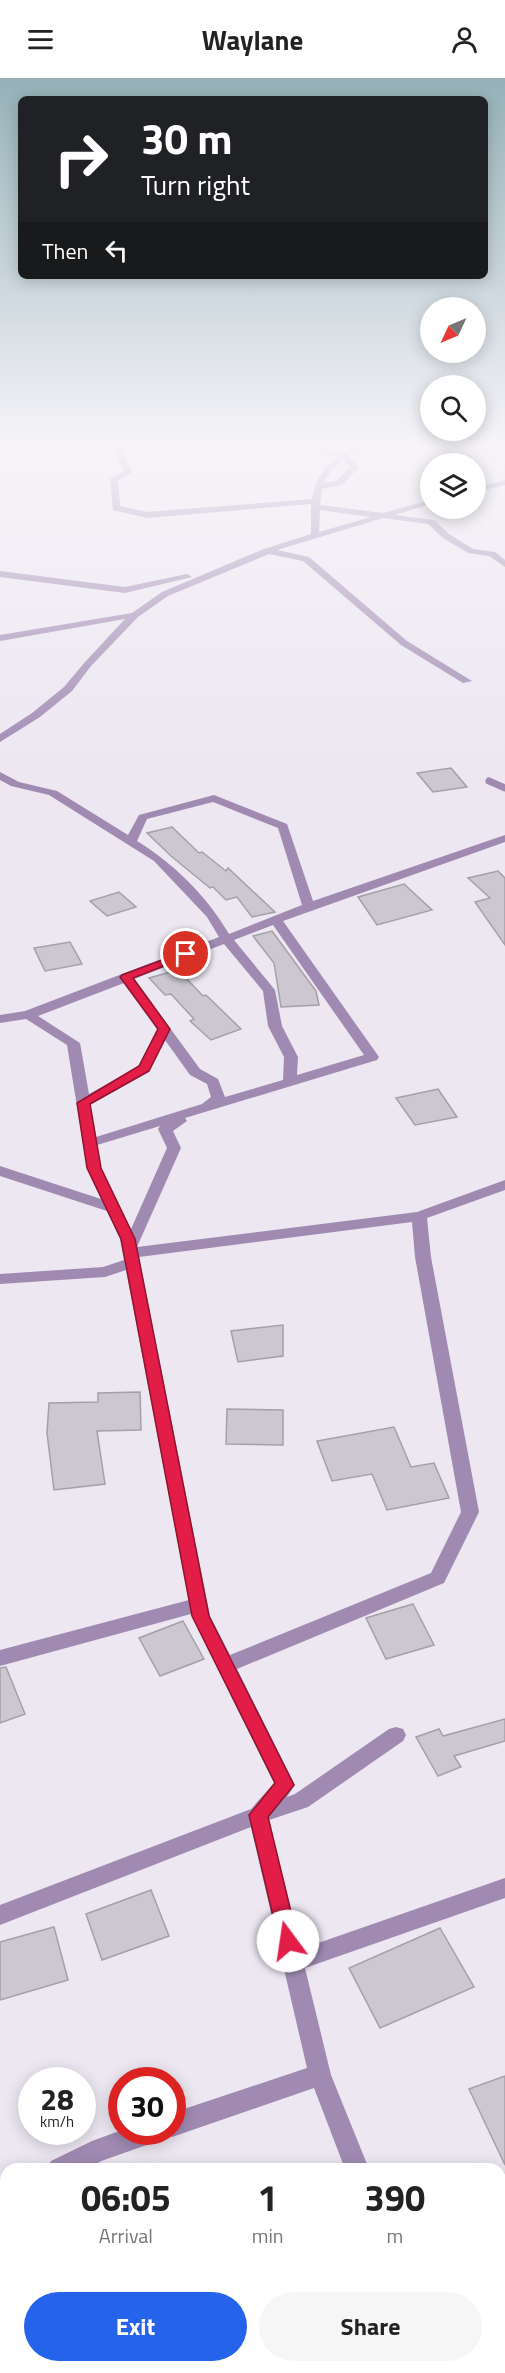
<!DOCTYPE html>
<style>
body{margin:0;font-family:"Titillium Web",sans-serif;background:#f6f6f6;color:#222;height:100vh;display:flex;flex-direction:column;font-size:22px;white-space:nowrap}
*{box-sizing:border-box;margin:0}
p{font-size:20px;color:#767676}
.icon{flex:none;width:33px;height:33px;fill:none;stroke:currentColor;stroke-width:2;stroke-linecap:round;stroke-linejoin:round}
.map{position:relative;flex:1;overflow:hidden}
.details{position:absolute;left:0px;top:2085px;width:506px;height:210px;display:flex;flex-direction:column;background:#fff;border-radius:18px 18px 0 0;box-shadow:0 3px 15px #0003}
.details>*{flex:none}
.banner{position:absolute;left:18px;top:18px;width:470px;height:183px;border-radius:9px;box-shadow:0 3px 15px #0003;background:#202124;color:#fff;overflow:hidden}
.needle{width:39px;rotate:226deg}
.tools{position:absolute;left:420px;top:219px;display:grid;gap:12px}
.tools a{display:grid;place-items:center;width:66px;height:66px;border-radius:50%;background:#fff;box-shadow:0 3px 15px #0003;font-size:30px}
.speed{position:absolute;left:18px;top:1989px;display:flex;gap:12px;font-size:30px;font-weight:700;text-align:center}
.speed>*{display:grid;place-content:center;width:78px;height:78px;border-radius:50%;background:#fff;box-shadow:0 3px 15px #0003;line-height:1}
.speed small{font-size:15px;font-weight:400}
.speed .limit{border:9px solid #d22;background:#fff;color:#111}
.pin{position:absolute;display:grid;place-items:center;width:51px;height:51px;color:#fff;margin:-26px;border:3px solid #fff;border-radius:50%;box-shadow:0 2px 6px #0007}
.me{position:absolute;width:66px;margin:-33px;rotate:346deg;stroke-linejoin:round;filter:drop-shadow(0 0 4px #0008)}
.turn{display:flex;align-items:center;gap:21px;height:126px;padding:0 24px;font-size:27px}
.turn .icon{width:78px;height:78px;stroke-width:2.5}
.turn b{display:block;font-size:42px;line-height:51px}
.then{display:flex;align-items:center;height:57px;padding:0 24px;background:#0003;gap:12px;font-size:22px}
.eta{display:flex;justify-content:space-evenly;align-items:center;height:102px;text-align:center}
.eta b{font-size:36px;font-weight:700;line-height:42px}
.action{display:flex;gap:12px;margin-top:auto;padding:12px 24px}
.action a{flex:1;height:69px;border-radius:36px;background:#2563eb;color:#fff;font-size:24px;font-weight:700;line-height:69px;text-align:center}
.action a+a{background:#f6f6f6;color:#222}
header{display:flex;justify-content:space-between;align-items:center;height:78px;padding:0 24px;background:#fff;font-size:27px;font-weight:700}
.map>svg:first-child{display:block}
.building{fill:#ccc7d1;stroke:#a4a0a9;stroke-width:1.5}
.lines{fill:none;stroke-linecap:round;stroke-linejoin:round}
.service{stroke:#a08ab2;stroke-width:7}
.minor{fill:#a08ab2;fill-rule:evenodd}
.route{fill:#e11d48;stroke:#92132f;stroke-width:1.5}
</style>
<header><svg class="icon" aria-label="menu" viewBox="0 0 24 24"><path d="M4 6h16M4 12h16M4 18h16"/></svg>Waylane<svg class="icon" aria-label="person" viewBox="0 0 24 24"><circle cx="12" cy="8" r="4"/><path d="M4 21q1-7 8-7t8 7"/></svg></header>
<div class="map">
<svg width="505" height="2295" viewBox="0 0 505 2295">
<rect width="100%" height="100%" fill="#ece7f1"/>
<g class="building">
<path d="M451 690 467 709 433 714 417 695Z"/>
<path d="M172 749 199 775 202 774 226 793 228 790 275 834 252 839 237 819 226 822 213 809 210 810 171 778 147 755Z"/>
<path d="M498 793 505 800V867L475 824 490 820 468 800Z"/>
<path d="M404 806 432 832 377 847 358 819Z"/>
<path d="M119 814 136 829 107 838 90 823Z"/>
<path d="M272 853 316 913 319 927 281 929 274 885 253 858Z"/>
<path d="M70 864 82 886 45 893 34 870Z"/>
<path d="M178 892 203 918 206 917 241 951 211 962 190 943 194 941 171 916 165 917 149 900Z"/>
<path d="M438 1011 457 1039 415 1047 396 1020Z"/>
<path d="M283 1247V1278L238 1284 231 1253Z"/>
<path d="M140 1314 141 1352 97 1353 105 1406 54 1412 47 1355 49 1325 98 1324V1315Z"/>
<path d="M227 1331 283 1332V1367L226 1366Z"/>
<path d="M394 1349 411 1389 434 1385 449 1420 387 1432 372 1396 332 1403 317 1363Z"/>
<path d="M413 1526 434 1567 386 1581 366 1540Z"/>
<path d="M183 1543 204 1581 160 1598 139 1560Z"/>
<path d="M6 1589 25 1636 0 1645V1590Z"/>
<path d="M505 1641V1663L454 1678 461 1689 438 1698 416 1659 439 1651 443 1658Z"/>
<path d="M151 1812 169 1858 102 1882 86 1836Z"/>
<path d="M54 1849 68 1902 0 1922V1864Z"/>
<path d="M440 1850 474 1909 380 1950 349 1890Z"/>
<path d="M505 1998V2087L469 2011Z"/>
</g>
<g class="lines">
<path class="service" d="M489 703 505 710"/>
<g class="minor">
<path d="M110 365H118L132 394 118 402 120 428 147 434 312 421C315 403 323 390 337 379L294 365H306L342 375 359 365H368L348 378 359 389 342 407 322 411 320 427 383 435 430 422V426L395 437 434 442 449 456 473 471 495 474 505 482V489L489 478 468 475 443 460 428 446 383 440 277 472 309 479 407 563 472 603 463 605 401 567 303 483 269 476 168 518 138 539 91 588 72 613 40 639 0 664V656L32 635 64 609 85 584 125 541 0 563V557L132 535 162 514 264 471 311 456V426L147 440 113 432 110 401 124 393ZM343 382 350 389 336 403 324 405 330 394ZM320 432 371 439 319 454Z"/>
<path d="M433 365C448 365 453 375 462 386H453Z"/>
<path d="M505 402V407L476 414V410Z"/>
<path d="M0 493 125 509 187 496 192 499 125 515 0 499Z"/>
<path d="M0 694 19 704 57 713 128 757 139 737 214 717 287 746 313 823 505 757V764L283 843 379 979 377 982 185 1040 187 1043 173 1053 181 1070 137 1169 417 1134 505 1102V1112L427 1140 431 1179 479 1434 444 1505 237 1591 295 1707 287 1719 295 1716 389 1651 396 1649 403 1651 406 1657 403 1663 308 1729 269 1742 301 1871 505 1800V1820L305 1890 331 1997 369 2091H345L314 2010 172 2059 164 2055 161 2062 104 2082 84 2091H47L51 2083 92 2063 122 2052 172 2054V2035L307 1990 251 1749 0 1847V1827L251 1731 274 1705 191 1536 0 1588V1572L189 1522 126 1192 105 1199 0 1206V1196L103 1189 124 1182 120 1161 107 1133 0 1098V1088L101 1121 87 1090 67 967 26 941 0 945V937L25 933 219 859 207 839 154 783 49 717 11 708 0 702ZM213 724 278 750 302 827 229 856C207 818 173 785 137 763L147 741ZM273 847 364 977 297 997 298 979 282 948 275 912 234 862ZM224 866 263 913 268 948 284 979 283 1002 225 1019 218 1001 200 991 134 901ZM124 905 157 951 138 989 89 1016 80 965 38 938ZM165 962 190 997 207 1006 211 1019 202 1026 96 1059 90 1027 149 994ZM160 1048 158 1051 167 1070 131 1151 101 1090 97 1067ZM412 1144 415 1179 461 1434 431 1495 230 1577 210 1538 139 1179Z"/>
<path d="M6 2104V2128L0 2131V2107Z"/>
<path d="M505 2214V2239L500 2241V2216Z"/>
<path d="M500 2242 505 2244V2277L500 2274Z"/>
<path d="M343 2289H369L368 2295H342Z"/>
<path d="M383 2289H415L412 2295H380Z"/>
</g>
</g>
<linearGradient id="sky" x2="0" y2="1"><stop stop-color="#95b1b8"/><stop offset="0.53" stop-color="#f6f4f9"/><stop offset="1" stop-color="#f6f4f9" stop-opacity="0"/></linearGradient>
<rect width="505" height="686" fill="url(#sky)"/>
<path class="route" d="M186 873 190 874V878L133 900 170 951 149 993 90 1026 101 1090 135 1161 209 1538 294 1707 268 1739 298 1863 295 1870 288 1872 282 1870 279 1863 249 1737 275 1705 192 1538 121 1161 87 1090 77 1025 139 988 158 951 120 899 122 897Z"/>
</svg>
<div class="tools">
<a><svg class="needle" viewBox="-14 -14 28 28"><path d="M0-13l5 13h-10z" fill="#e53935"/><path d="M0 13l5-13h-10z" fill="#767676"/></svg></a>
<a><svg class="icon" aria-label="search" viewBox="0 0 24 24"><circle cx="10" cy="10" r="6"/><path d="M15 15l6 6"/></svg></a>
<a><svg class="icon" aria-label="layers" viewBox="0 0 24 24"><path d="M12 4l9 5-9 5-9-5zM3 14l9 5 9-5"/></svg></a>
</div>
<div class="speed"><div>28<small>km/h</small></div><div class="limit">30</div></div>
<div class="pin" style="left:186px;top:876px;background:#d93025"><svg class="icon" aria-label="arrive" viewBox="0 0 24 24"><path d="M6 21V4h12l-3 4 3 4H6"/></svg></div>
<svg class="me" style="left:288px;top:1863px" viewBox="-20 -20 40 40"><circle r="19" fill="#fff"/><path d="M0-13L10 11 0 6-10 11z" fill="#e11d48"/></svg>
<div class="banner">
<div class="turn"><svg class="icon" aria-label="right" viewBox="0 0 24 24"><path d="M7 20v-9h11M14 6l5 5-5 5"/></svg><div><b>30 m</b>Turn right</div></div>
<div class="then">Then<svg class="icon" aria-label="left" viewBox="0 0 24 24"><path d="M17 20v-9H6M10 6l-5 5 5 5"/></svg></div>
</div>
<section class="details">
<div class="eta">
<div><b>06:05</b><p>Arrival</p></div>
<div><b>1</b><p>min</p></div>
<div><b>390</b><p>m</p></div>
</div>
<div class="action"><a>Exit</a><a>Share</a></div>
</section>
</div>
